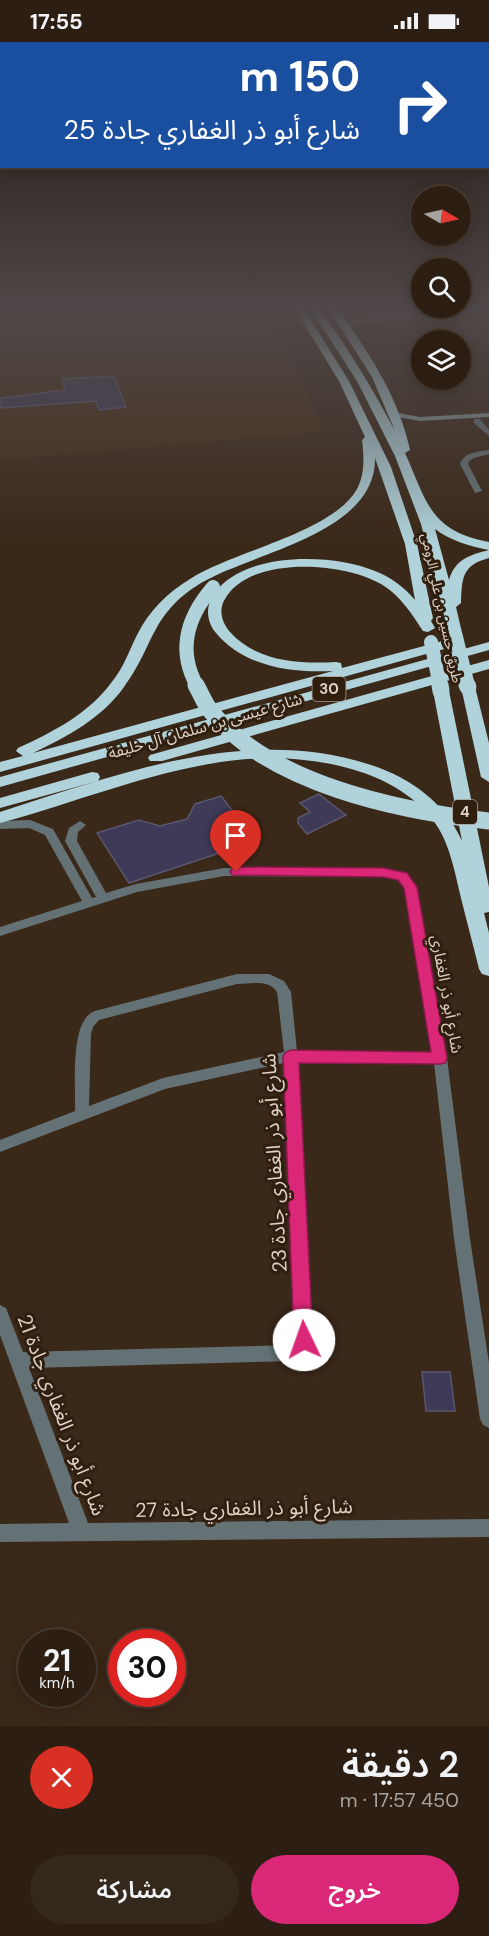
<!DOCTYPE html>
<html lang="ar">
<meta charset="utf-8">
<style>
body{margin:0;font-family:"DM Sans","Noto Sans Arabic",sans-serif;background:#34271b;color:#f1f3f6;direction:rtl;height:100vh;display:flex;flex-direction:column;font-size:22px;white-space:nowrap}
*{box-sizing:border-box;margin:0}
p{font-size:20px;color:#a6a29f}
.icon{flex:none;width:33px;height:33px;fill:none;stroke:currentColor;stroke-width:2;stroke-linecap:round;stroke-linejoin:round}
.map{position:relative;height:1684px;overflow:hidden;direction:ltr}
.drawer{display:flex;flex-direction:column;background:#2c1e12;flex:1}
.drawer>*{flex:none}
.guide{position:absolute;left:0px;top:0px;width:489px;height:126px;box-shadow:0 3px 15px #0003,0 0 0 2px #483c32;direction:rtl;background:#1a4fa0;color:#fff;overflow:hidden}
.needle{width:39px;rotate:99deg}
.buttons{position:absolute;left:411px;top:144px;display:grid;gap:12px}
.buttons a{display:grid;place-items:center;width:60px;height:60px;border-radius:50%;background:#2c1e12;box-shadow:0 3px 15px #0003,0 0 0 2px #483c32;font-size:30px}
.speed{position:absolute;left:18px;top:1587px;display:flex;gap:12px;font-size:30px;font-weight:700;text-align:center}
.speed>*{display:grid;place-content:center;width:78px;height:78px;border-radius:50%;background:#2c1e12;box-shadow:0 3px 15px #0003,0 0 0 2px #483c32;line-height:1}
.speed small{font-size:15px;font-weight:400}
.speed .limit{border:9px solid #d22;background:#fff;color:#111}
.pin{position:absolute;display:grid;place-items:center;width:51px;height:51px;color:#fff;margin:-62px -26px;border-radius:50% 50% 50% 0;rotate:-45deg;box-shadow:0 0 6px #0007}
.pin .icon{rotate:45deg}
.me{position:absolute;width:66px;margin:-33px;rotate:357deg;stroke-linejoin:round;filter:drop-shadow(0 0 4px #0008)}
.turn{display:flex;align-items:center;gap:21px;height:126px;padding:0 30px;font-size:27px}
.turn .icon{width:78px;height:78px;stroke-width:2.5}
.turn b{display:block;font-size:42px;line-height:51px}
.round{display:grid;place-items:center;flex:none;width:63px;height:63px;border-radius:32px;background:#34271b}
.summary{display:flex;align-items:center;justify-content:space-between;height:102px;padding:0 30px}
h1{font-size:36px;font-weight:600;line-height:45px}
.button{display:flex;gap:12px;margin-top:auto;padding:12px 30px}
.button a{flex:1;height:69px;border-radius:36px;background:#db2777;color:#fff;font-size:24px;font-weight:600;line-height:69px;text-align:center}
.button a+a{background:#34271b;color:#f1f3f6}
.status{display:flex;justify-content:space-between;align-items:center;height:42px;padding:0 30px;background:#2c1e12;direction:ltr}
.status svg{height:16px;fill:currentColor}
.map>svg:first-child{display:block}
.built{fill:#452d18}
.green{fill:#323c2a}
.building{fill:#3e3a57;stroke:#59576f;stroke-width:1.5}
.lines{fill:none;stroke-linecap:round;stroke-linejoin:round}
.street{fill:#647275;fill-rule:evenodd}
.secondary{fill:#83999e;fill-rule:evenodd}
.highway{fill:#b0d3db;fill-rule:evenodd}
.highway-bridge-far1{stroke:#b0d3db;stroke-width:14}
.highway-bridge{stroke:#b0d3db;stroke-width:17}
.route{fill:#db2777;stroke:#8e194d;stroke-width:1.5}
.labels{text-anchor:middle;dominant-baseline:central;stroke-width:6;stroke-linejoin:round;paint-order:stroke}
.far-street-label{font-size:14px;fill:#ddd1c7;stroke:#301e0e}
.shield{fill:#301e0e;stroke:#a99b90;stroke-width:1.5}
.shield-label{font-size:15px;font-weight:bold;fill:#ddd1c7}
.street-label{font-size:16px;fill:#ddd1c7;stroke:#301e0e}
.near-street-label{font-size:20px;fill:#ddd1c7;stroke:#301e0e}
</style>
<div class="status"><b>17:55</b><svg viewBox="0 0 49 12"><path d="M0 12V9h3v3zM5 12V6h3v6zM10 12V3h3v9zM15 12V0h3v12zM26 1h20v11H26zM47 4h2v5h-2z"/></svg></div>
<div class="map">
<svg width="489" height="1684" viewBox="0 0 489 1684">
<rect width="100%" height="100%" fill="#3a2818"/>
<path class="built" d="M0 269H265L293 315 323 390 0 418Z"/>
<path class="green" d="M472 278 489 293V298L476 300 454 280Z"/>
<g class="building">
<path d="M114 334 126 365 99 368 96 359 0 366V356L65 348 62 337Z"/>
<path d="M319 752 346 773 307 792 298 781V776L310 770 300 761Z"/>
<path d="M221 754 256 799 129 841 97 791 139 778 160 784 187 777 195 762Z"/>
<path d="M422 1330H450L455 1369H426Z"/>
</g>
<g class="lines">
<g class="street">
<path d="M438 269H462L358 282 346 288 343 286 356 278Z"/>
<path d="M474 377H480L489 388V394L474 381Z"/>
<path d="M489 408V412L474 416 469 419 468 422 482 449 475 451 460 422C464 410 478 410 489 408Z"/>
<path d="M30 778 53 787 92 856 96 855 65 799 69 786 80 779 86 783 78 790 77 799 106 851 136 842 224 826 383 827 407 831 416 845 447 1016 470 1197 489 1321V1386L483 1383 480 1377 454 1197 434 1021 298 1019 312 1298 307 1311 294 1319 29 1326 88 1481 489 1477V1495L0 1500V1482L69 1481 0 1293V1263L6 1266 23 1310 291 1303 296 1298 284 1021 165 1047 0 1110V1098L75 1069C76 1046 69 977 95 969L237 932H269L284 939 291 950 297 1009 432 1010 404 845 399 837 383 835 224 834 137 850 0 894V885L82 859 45 793 29 786 0 787V779ZM237 942C251 942 269 937 277 950L284 1010 163 1036 89 1064 91 992 93 985 99 978Z"/>
</g>
<path class="secondary" d="M392 370 420 375 489 371V375L420 379 392 374Z"/>
<g class="highway">
<path d="M296 269H305L349 339 391 425 417 502 433 576 431 579 435 586 428 590 423 589C411 571 400 553 381 542 344 520 250 513 225 557 218 568 222 581 230 590 257 620 299 622 336 620L341 621 342 626 450 597 421 482 395 414 357 339 312 269H321C349 308 373 347 395 389L372 335 330 269H339C370 312 399 356 410 408L405 411C427 459 429 489 489 500V508C469 504 451 499 435 487L449 538C455 517 470 513 489 508V516C462 523 462 536 461 561L456 565 463 595 456 599 455 604 0 730V720L23 714 16 709 18 706C53 690 88 672 111 641 123 627 129 609 137 593 149 569 167 551 190 537 233 509 332 491 357 447 365 432 364 415 362 398L365 395 339 339ZM375 416 405 502 415 558C404 545 391 535 375 529 332 511 242 509 213 553 205 566 207 580 216 591 244 625 292 631 333 629L33 711C67 695 102 676 124 645 155 603 150 572 201 541 253 510 376 492 375 416Z"/>
<path d="M489 600V608L0 745V735Z"/>
<path d="M489 618V627L162 719H150L148 716 150 713Z"/>
<path d="M468 641 475 645 489 701V740L481 735 461 645Z"/>
<path d="M441 644 449 649 489 845V870L484 871 489 891V934L482 932 479 927C473 902 466 877 460 852 455 830 450 806 439 787 423 760 393 741 364 731 238 688 120 749 0 781V770C119 732 247 682 371 723 411 736 445 761 462 799L433 649Z"/>
<path d="M92 730 98 731 100 735 98 739 0 766V756Z"/>
</g>
<g class="highway-bridge-far1">
<path d="M456 595 468 644"/>
<path d="M431 600 440 644"/>
<path d="M197 644C177 608 187 575 213 545"/>
</g>
<g class="highway-bridge">
<path d="M196 643C200 650 204 660 209 667 268 742 399 769 489 779"/>
<path d="M440 643 441 649"/>
<path d="M467 643 468 645"/>
</g>
</g>
<linearGradient id="sky" x2="0" y2="1"><stop stop-color="#20160d"/><stop offset="0.53" stop-color="#4f4848"/><stop offset="1" stop-color="#4f4848" stop-opacity="0"/></linearGradient>
<rect width="489" height="505" fill="url(#sky)"/>
<path class="route" d="M236 825 383 826 407 831 417 845 447 1016 445 1021 440 1022 299 1021 313 1298 310 1304 304 1307 297 1304 294 1298 283 1014 286 1010 291 1008 431 1010 404 846 398 838 383 835 232 833 230 830 232 827Z"/>
<g class="labels">
<g class="far-street-label">
<text transform="translate(442 566) rotate(78)">طريق حسين بن علي الرومي</text>
</g>
<g class="shield">
<rect x="312.5" y="635" width="33" height="24" rx="4.5"/>
<rect x="453" y="758" width="24" height="24" rx="4.5"/>
</g>
<g class="shield-label">
<text x="329" y="647">30</text>
<text x="465" y="770">4</text>
</g>
<g class="street-label">
<text transform="translate(205 684) rotate(-16)">شارع عيسى بن سلمان آل خليفة</text>
<text transform="translate(447 952) rotate(80)">شارع أبو ذر الغفاري</text>
</g>
<g class="near-street-label">
<text transform="translate(274 1121) rotate(-93)">شارع أبو ذر الغفاري جادة 23</text>
<text transform="translate(62 1373) rotate(69)">شارع أبو ذر الغفاري جادة 21</text>
<text transform="translate(244 1466) rotate(-1)">شارع أبو ذر الغفاري جادة 27</text>
</g>
</g>
</svg>
<div class="buttons">
<a><svg class="needle" viewBox="-14 -14 28 28"><path d="M0-13l5 13h-10z" fill="#e53935"/><path d="M0 13l5-13h-10z" fill="#a6a29f"/></svg></a>
<a><svg class="icon" aria-label="search" viewBox="0 0 24 24"><circle cx="10" cy="10" r="6"/><path d="M15 15l6 6"/></svg></a>
<a><svg class="icon" aria-label="layers" viewBox="0 0 24 24"><path d="M12 4l9 5-9 5-9-5zM3 14l9 5 9-5"/></svg></a>
</div>
<div class="speed"><div>21<small>km/h</small></div><div class="limit">30</div></div>
<div class="pin" style="left:236px;top:830px;background:#d93025"><svg class="icon" aria-label="arrive" viewBox="0 0 24 24"><path d="M6 21V4h12l-3 4 3 4H6"/></svg></div>
<svg class="me" style="left:304px;top:1298px" viewBox="-20 -20 40 40"><circle r="19" fill="#fff"/><path d="M0-13L10 11 0 6-10 11z" fill="#db2777"/></svg>
<div class="guide">
<div class="turn"><svg class="icon" aria-label="right" viewBox="0 0 24 24"><path d="M7 20v-9h11M14 6l5 5-5 5"/></svg><div><b>150 m</b>شارع أبو ذر الغفاري جادة 25</div></div>
</div>
</div>
<section class="drawer">
<div class="summary"><div><h1>2 دقيقة</h1><p>450 m · 17:57</p></div><a class="round" style="background:#d93025;color:#fff"><svg class="icon" aria-label="close" viewBox="0 0 24 24"><path d="M6 6l12 12M18 6L6 18"/></svg></a></div>
<div class="button"><a>خروج</a><a>مشاركة</a></div>
</section>
